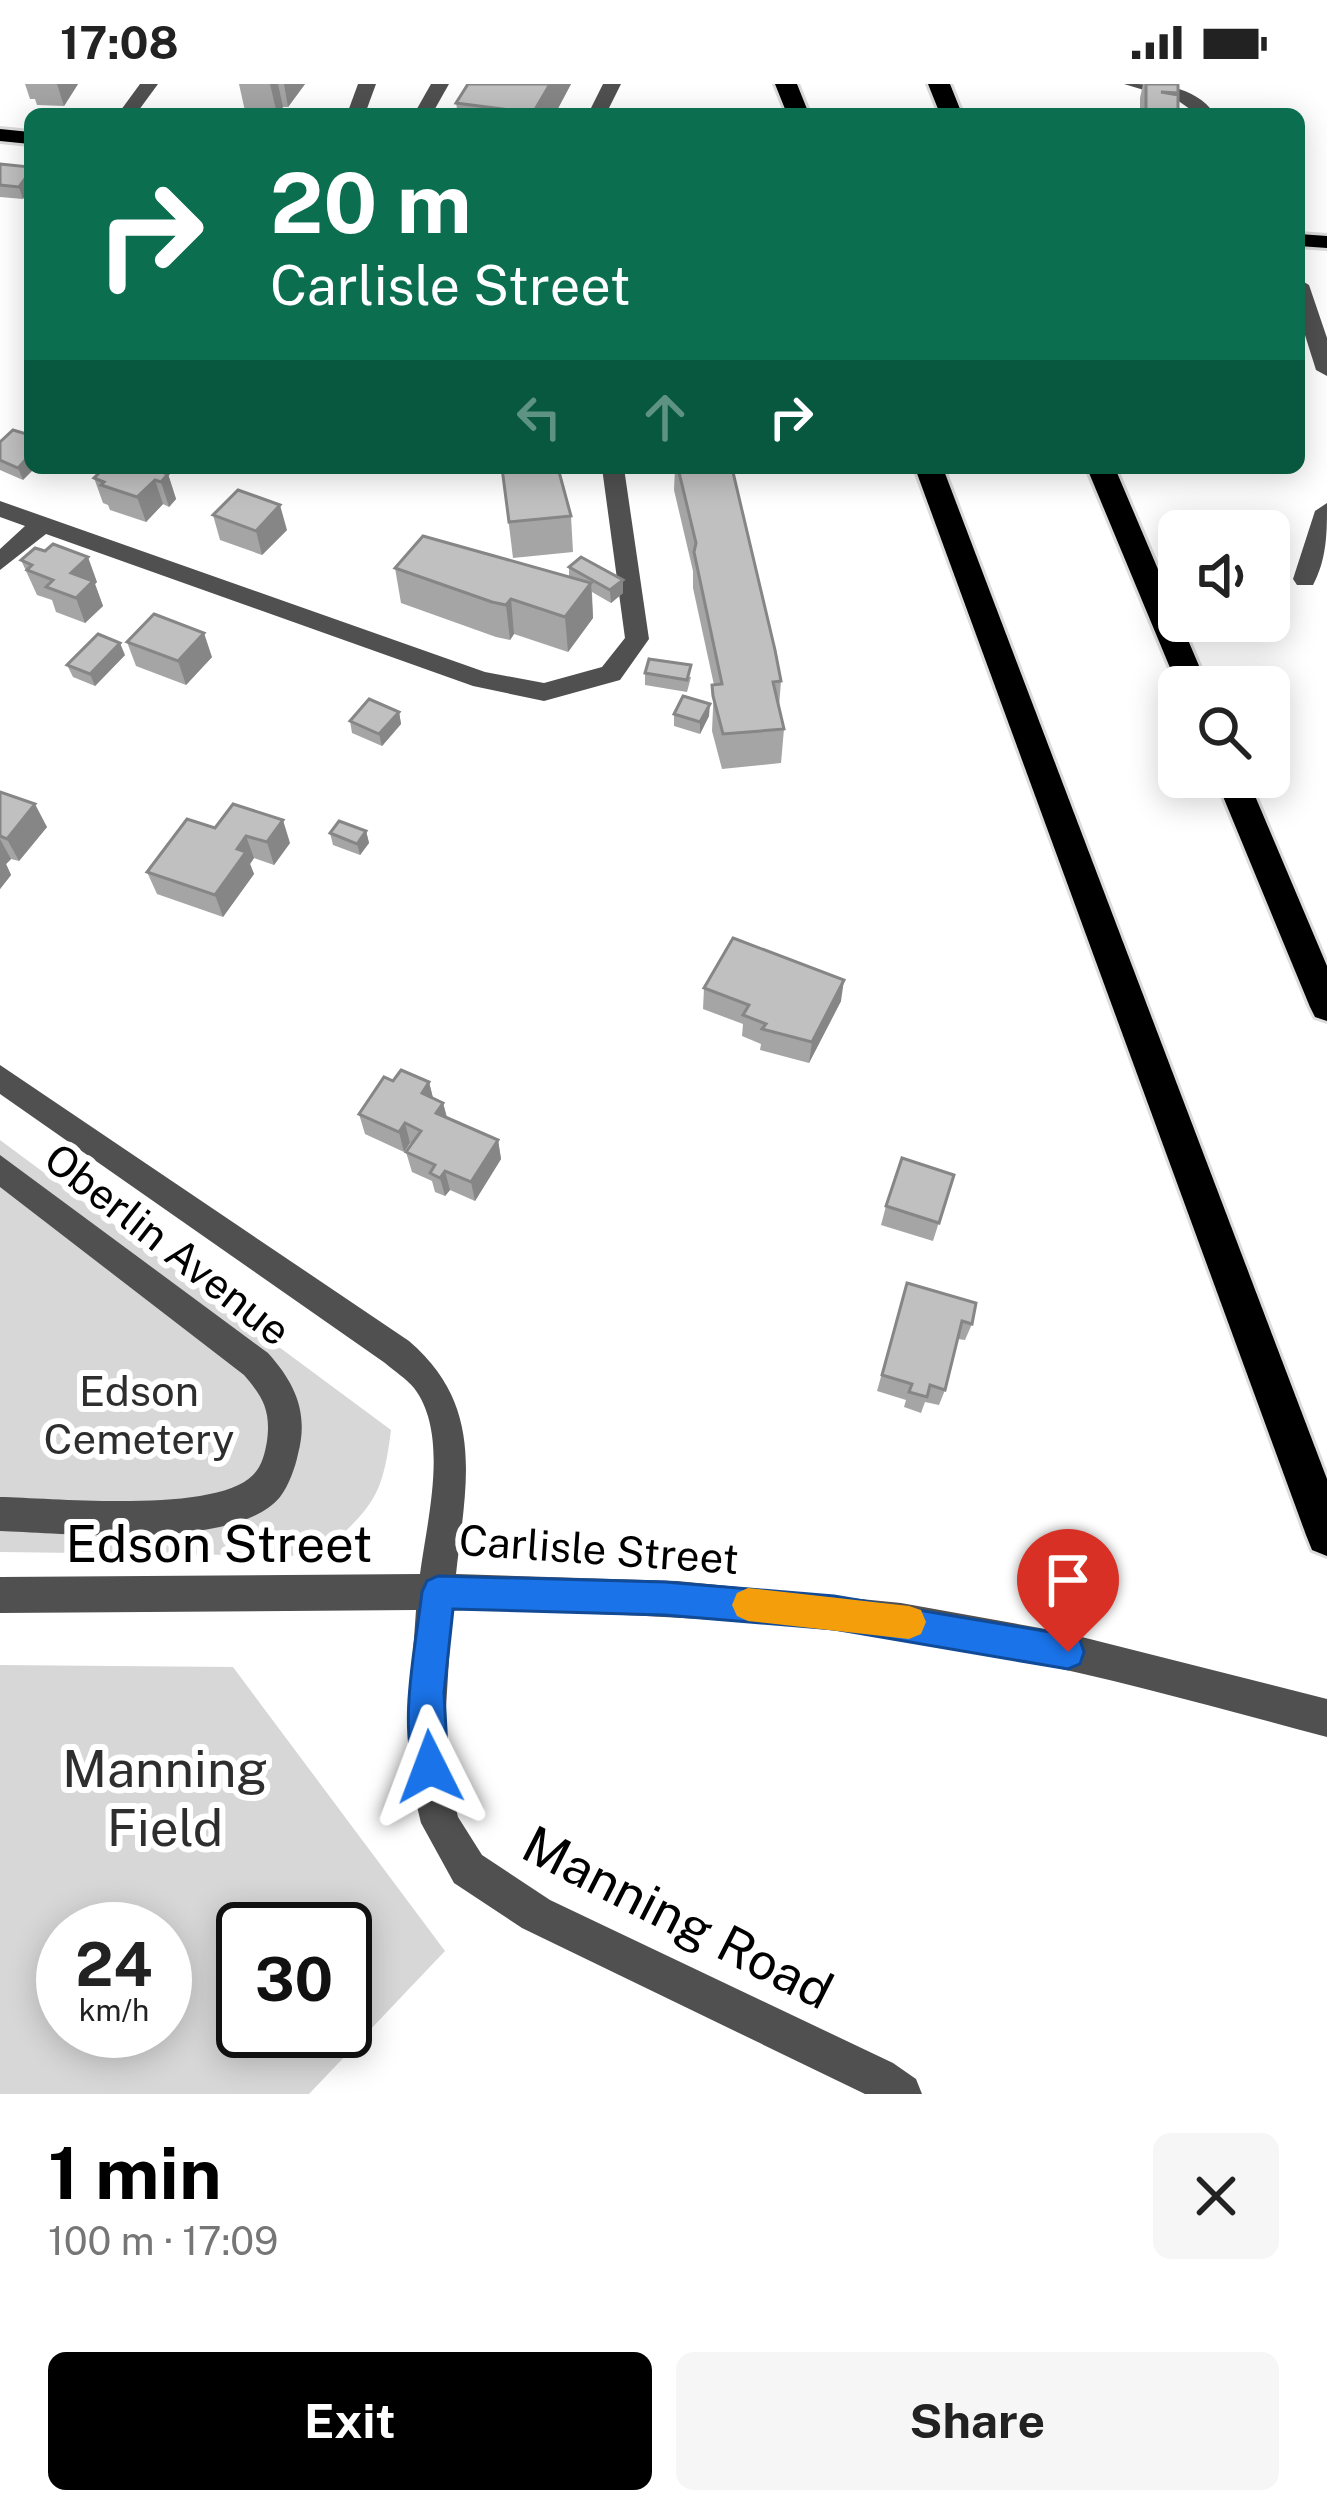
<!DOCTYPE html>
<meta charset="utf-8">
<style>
body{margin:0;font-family:"Public Sans",sans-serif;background:#f6f6f6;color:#222;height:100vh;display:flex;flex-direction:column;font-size:45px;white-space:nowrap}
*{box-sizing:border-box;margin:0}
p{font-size:39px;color:#767676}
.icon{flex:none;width:66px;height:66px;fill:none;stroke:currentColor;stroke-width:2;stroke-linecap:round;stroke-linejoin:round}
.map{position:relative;height:2010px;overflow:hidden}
.sheet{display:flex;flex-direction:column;background:#fff;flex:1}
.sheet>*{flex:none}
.hud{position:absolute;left:24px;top:24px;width:1281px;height:366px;border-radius:18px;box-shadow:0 6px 30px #0003;background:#0b6e4f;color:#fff;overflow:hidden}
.controls{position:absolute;left:1158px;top:426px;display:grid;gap:24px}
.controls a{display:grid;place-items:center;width:132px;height:132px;border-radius:18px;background:#fff;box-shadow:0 6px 30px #0003;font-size:60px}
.speed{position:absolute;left:36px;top:1818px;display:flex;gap:24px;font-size:60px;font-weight:700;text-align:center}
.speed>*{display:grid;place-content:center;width:156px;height:156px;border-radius:50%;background:#fff;box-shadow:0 6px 30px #0003;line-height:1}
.speed small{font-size:30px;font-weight:400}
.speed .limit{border:6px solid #111;border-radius:18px;background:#fff;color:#111}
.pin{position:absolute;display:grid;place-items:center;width:102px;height:102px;color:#fff;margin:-123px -51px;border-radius:50% 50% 50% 0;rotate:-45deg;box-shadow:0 0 12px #0007}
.pin .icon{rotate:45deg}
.me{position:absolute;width:132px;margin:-66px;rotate:357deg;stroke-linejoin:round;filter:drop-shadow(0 0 9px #0008)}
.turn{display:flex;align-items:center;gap:42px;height:252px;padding:0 48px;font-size:54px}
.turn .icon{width:156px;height:156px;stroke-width:2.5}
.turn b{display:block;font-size:84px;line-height:102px}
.lanes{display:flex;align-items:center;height:114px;padding:0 48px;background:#0003;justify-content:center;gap:60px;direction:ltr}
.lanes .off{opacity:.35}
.round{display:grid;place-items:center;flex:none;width:126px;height:126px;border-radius:18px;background:#f6f6f6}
.summary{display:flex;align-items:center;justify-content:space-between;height:204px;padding:0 48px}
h1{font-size:72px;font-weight:700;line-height:90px;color:#000}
.primary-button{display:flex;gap:24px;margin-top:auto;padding:24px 48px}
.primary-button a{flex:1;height:138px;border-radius:18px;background:#000;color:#fff;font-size:48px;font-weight:700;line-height:138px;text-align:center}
.primary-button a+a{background:#f6f6f6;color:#222}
.status{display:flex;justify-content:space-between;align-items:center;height:84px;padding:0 60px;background:#fff;direction:ltr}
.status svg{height:33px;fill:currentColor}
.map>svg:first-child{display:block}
.green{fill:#d7d7d7;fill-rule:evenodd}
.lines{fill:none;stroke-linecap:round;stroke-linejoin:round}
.major-casing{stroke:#dbdbdb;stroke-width:6}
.highway-casing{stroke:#dbdbdb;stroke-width:6}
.minor{fill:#505050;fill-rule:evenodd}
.major{fill:#000;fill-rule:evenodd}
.highway{fill:#000;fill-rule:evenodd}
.wall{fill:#a5a5a5}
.shaded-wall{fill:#868686}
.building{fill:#c0c0c0;stroke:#868686;stroke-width:3}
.route{fill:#1a73e8;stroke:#114b97;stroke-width:3}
.slow{fill:#f59e0b}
.labels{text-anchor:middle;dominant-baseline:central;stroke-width:12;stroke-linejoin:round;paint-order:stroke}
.street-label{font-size:42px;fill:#000;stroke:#fff}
.park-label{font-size:42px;fill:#2e2e2e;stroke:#fff}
.near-street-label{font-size:51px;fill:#000;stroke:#fff}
.near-park-label{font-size:51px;fill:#2e2e2e;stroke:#fff}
</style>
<div class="status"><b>17:08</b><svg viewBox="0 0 49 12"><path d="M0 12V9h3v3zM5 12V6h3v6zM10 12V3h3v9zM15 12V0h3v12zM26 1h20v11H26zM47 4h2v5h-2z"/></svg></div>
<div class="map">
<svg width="1327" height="2010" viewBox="0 0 1327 2010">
<rect width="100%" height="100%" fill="#fff"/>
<g class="green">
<path d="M0 1056 391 1346C382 1419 371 1421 321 1472L0 1468Z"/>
<path d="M0 1581 233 1583 445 1867 309 2010H0ZM63 1845H165V1947H63ZM243 1845H345V1947H243Z"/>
</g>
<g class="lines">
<g class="major-casing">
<g id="major">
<path d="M0 45 30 48V60L0 57Z"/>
<path d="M1299 150 1327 152V164L1299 162Z"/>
</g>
</g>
<g class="highway-casing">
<g id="highway">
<path d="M775 0H797L809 30H787Z"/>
<path d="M928 0H950L962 30H940Z"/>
<path d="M915 384H943L1327 1395V1472L1312 1466 1306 1451Z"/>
<path d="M1087 384H1115L1208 603H1178Z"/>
<path d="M1215 693H1247L1327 882V937L1315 933 1310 923Z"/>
</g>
</g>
<g class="minor">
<path d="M140 0H158L136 30H118Z"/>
<path d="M358 0H376L365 30H347Z"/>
<path d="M431 0H449L432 30H414Z"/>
<path d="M603 0H621L606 30H588Z"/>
<path d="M1124 0C1158 0 1193 0 1215 30H1197L1177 16Z"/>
<path d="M1299 195 1309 201 1327 254V292L1316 286 1299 232Z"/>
<path d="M602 384H624L649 555 620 596 544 617 473 602 46 450 0 486V465L25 442 0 433V417L485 588 544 599 602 583 625 554Z"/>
<path d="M1327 419C1327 449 1327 474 1313 501H1297L1293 495 1315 427Z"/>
<path d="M0 981 409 1257C486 1323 466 1400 456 1490L677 1497 901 1519 1062 1548 1327 1615V1653C1203 1620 1080 1585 953 1563 788 1535 620 1529 452 1526L445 1640 449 1693 458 1733 482 1771 550 1816 893 1979 916 1995 922 2010H865L522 1844 454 1799 421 1739 410 1693 408 1640 416 1526 0 1529V1493L420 1490C427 1436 450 1351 414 1304 407 1295 394 1287 385 1279L0 1010Z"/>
<path d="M0 1071 268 1269C295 1299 309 1329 298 1370 295 1384 289 1401 280 1413 236 1467 65 1449 0 1447V1413C55 1414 215 1430 253 1391 262 1382 265 1369 267 1357 271 1327 263 1313 244 1291L0 1103Z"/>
</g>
<use href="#major" class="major"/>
<use href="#highway" class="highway"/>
</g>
<g class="wall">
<path d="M25 0H78L64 22 37 21 35 15H30Z"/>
<path d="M239 0H305L288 23H283L277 30 245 27Z"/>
<path d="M468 0H571L555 30H458L456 19Z"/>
<path d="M1143 0H1178V30H1140V14Z"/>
<path d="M0 80 30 83 23 115 0 113Z"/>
<path d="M13 346 23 396 0 386V358Z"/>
<path d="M502 384H558L571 432 573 468 513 474Z"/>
<path d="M675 384H732L781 597 779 623 784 645 781 679 722 685 712 647 714 601 693 504V487L674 406Z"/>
<path d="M168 390 176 415 169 423 163 420 146 438 110 426 108 421 103 419 94 394Z"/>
<path d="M213 431 287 446 262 471 220 456Z"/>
<path d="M21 476 97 498 95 500 103 522 85 539 56 528 52 516 37 511Z"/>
<path d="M569 483 623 509 611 519 592 508 593 534 568 568 514 550 510 556 496 553 401 519 395 484 569 492Z"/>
<path d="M127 558 212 573 186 601 136 582Z"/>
<path d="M125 571 95 602 73 593 67 581Z"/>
<path d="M645 589 691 593 687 608 645 601Z"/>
<path d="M399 628 401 640 382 662 352 649 350 637Z"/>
<path d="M674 630 709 632 700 650 674 642Z"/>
<path d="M0 708 47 743 19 777 11 775 6 780 11 791 0 805Z"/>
<path d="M215 744 290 759 274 781 254 774 250 780 254 790 223 833 157 810 147 788Z"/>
<path d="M366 747 369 759 360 771 333 761 330 749Z"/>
<path d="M704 904 841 917 809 979 760 966 761 960 742 952 743 940 703 925Z"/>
<path d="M393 997 429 998 433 1014 443 1019 447 1033 498 1056 501 1075 475 1117 450 1106 445 1112 435 1108 432 1097 412 1088 406 1068 412 1060 410 1059 404 1068 365 1050 359 1030Z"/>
<path d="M954 1091 933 1157 881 1141 886 1122Z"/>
<path d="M907 1199 972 1240 965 1256 958 1255 945 1306 939 1321 925 1318 921 1329 904 1323 906 1316 877 1307Z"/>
</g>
<g class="shaded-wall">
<path d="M57 0H78L64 22Z"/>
<path d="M270 0H278L283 23 277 30Z"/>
<path d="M284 0H305L288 23Z"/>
<path d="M550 0H571L555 30H533Z"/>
<path d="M30 88V106L23 115 19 103Z"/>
<path d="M30 371V384H35L23 396 18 384Z"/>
<path d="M168 390 176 415 169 423 161 398Z"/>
<path d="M155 396 163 420 146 438 137 413Z"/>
<path d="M280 421 287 446 262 471 256 447Z"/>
<path d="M88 473 97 498 95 500 103 522 85 539 76 514 71 489Z"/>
<path d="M623 496V509L611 519 610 506Z"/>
<path d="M591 499 593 534 568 568 565 533Z"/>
<path d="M511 515 514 550 510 556 506 521Z"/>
<path d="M204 549 212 573 186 601 178 577Z"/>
<path d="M120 559 125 571 95 602 90 590Z"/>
<path d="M710 620 709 632 700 650V638Z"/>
<path d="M399 628 401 640 382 662 379 650Z"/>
<path d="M35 720 47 743 19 777 7 755Z"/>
<path d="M283 736 290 759 274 781 267 758Z"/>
<path d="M366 747 369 759 360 771 357 760Z"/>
<path d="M246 752 254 774 250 780 254 790 223 833 215 811 237 765Z"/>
<path d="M0 755 11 775 6 780 11 791 0 805Z"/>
<path d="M844 896 841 917 809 979 812 958Z"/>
<path d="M429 998 434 1018 422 1009Z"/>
<path d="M443 1019 448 1039 436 1029Z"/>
<path d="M405 1039 410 1059 404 1068 399 1048Z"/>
<path d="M498 1056 501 1075 475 1117 471 1098Z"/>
<path d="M445 1087 450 1106 445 1112 440 1094Z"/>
</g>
<g class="building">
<path d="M468 0H550L533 29 456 19Z"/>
<path d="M1146 0H1178V9L1161 8 1178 11V30H1146Z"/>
<path d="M0 80 30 83V88L19 103 0 101Z"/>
<path d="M13 346 30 351V371L18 384 0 376V358Z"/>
<path d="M104 384H148L168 390 161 398 155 396 137 413 101 401 104 398 94 394Z"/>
<path d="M502 384H558L571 432 509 438Z"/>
<path d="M678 384H732L775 566 781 597 773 598 784 645 723 650 713 612 712 601 722 600 694 468 696 459Z"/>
<path d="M238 406 280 421 256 447 213 431Z"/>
<path d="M423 452 591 499 565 533 511 515 506 521 492 518 395 484Z"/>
<path d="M53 460 88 473 71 489 93 497 76 514 46 503 53 496 27 486 32 481 21 476 35 464 45 467Z"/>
<path d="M581 473 623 496 610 506 569 483Z"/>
<path d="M154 530 204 549 178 577 127 558Z"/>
<path d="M98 550 120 559 90 590 67 581Z"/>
<path d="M649 575 691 581 687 596 645 589Z"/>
<path d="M683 612 710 620 700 638 674 630Z"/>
<path d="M369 615 399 628 379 650 350 637Z"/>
<path d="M0 708 35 720 7 755 0 752Z"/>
<path d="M233 720 283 736 267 758 246 752 237 765 246 768 215 811 147 788 187 735 215 744Z"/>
<path d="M339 737 366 747 357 760 330 749Z"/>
<path d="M733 854 844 896 812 958 762 945 766 940 743 931 749 921 704 904Z"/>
<path d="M401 986 429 998 422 1009 443 1019 436 1029 498 1056 471 1098 445 1087 440 1094 430 1089 435 1081 406 1068 421 1047 405 1039 399 1048 359 1030 384 993 393 997Z"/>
<path d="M902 1074 954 1091 939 1139 886 1122Z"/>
<path d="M907 1199 976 1219 972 1240 962 1237 945 1306 930 1301 927 1313 909 1308 912 1300 882 1291Z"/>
</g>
<path class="route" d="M438 1492 665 1498 834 1512 1068 1551 1080 1556 1084 1568 1080 1580 1068 1585 834 1545 665 1531 453 1525 444 1609 448 1683 442 1695 430 1700 418 1695C397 1645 416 1561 422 1508L427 1497Z"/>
<path class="slow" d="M748 1504 909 1522 921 1526 926 1538 921 1550 909 1555 748 1537 737 1532 732 1521 737 1509Z"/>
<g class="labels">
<g class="street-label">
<text transform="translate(168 1160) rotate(38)">Oberlin Avenue</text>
<text transform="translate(599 1465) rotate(4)">Carlisle Street</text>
</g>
<g class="park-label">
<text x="139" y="1306">Edson<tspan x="139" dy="48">Cemetery</tspan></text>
</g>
<g class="near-street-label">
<text x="219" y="1459">Edson Street</text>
<text transform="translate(678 1833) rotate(27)">Manning Road</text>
</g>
<g class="near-park-label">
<text x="165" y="1684">Manning<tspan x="165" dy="59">Field</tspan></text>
</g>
</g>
</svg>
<div class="controls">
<a><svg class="icon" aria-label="sound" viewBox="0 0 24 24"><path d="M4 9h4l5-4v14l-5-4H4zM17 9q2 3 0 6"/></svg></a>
<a><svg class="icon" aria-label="search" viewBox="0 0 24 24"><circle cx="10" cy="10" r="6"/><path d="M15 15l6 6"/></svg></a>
</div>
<div class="speed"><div>24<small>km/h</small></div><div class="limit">30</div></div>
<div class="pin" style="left:1068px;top:1568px;background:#d93025"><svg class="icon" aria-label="arrive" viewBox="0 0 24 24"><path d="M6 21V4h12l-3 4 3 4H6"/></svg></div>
<svg class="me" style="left:430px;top:1683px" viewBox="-20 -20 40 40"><path d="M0-17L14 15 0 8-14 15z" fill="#1a73e8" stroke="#fff" stroke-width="4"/></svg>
<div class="hud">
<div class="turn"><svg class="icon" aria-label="right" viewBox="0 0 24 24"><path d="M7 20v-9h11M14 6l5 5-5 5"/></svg><div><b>20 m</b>Carlisle Street</div></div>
<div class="lanes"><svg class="icon off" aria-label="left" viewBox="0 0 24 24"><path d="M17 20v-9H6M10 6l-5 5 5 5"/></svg><svg class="icon off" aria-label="ahead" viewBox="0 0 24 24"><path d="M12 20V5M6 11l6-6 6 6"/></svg><svg class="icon" aria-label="right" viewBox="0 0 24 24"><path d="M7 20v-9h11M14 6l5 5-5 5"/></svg></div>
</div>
</div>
<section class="sheet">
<div class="summary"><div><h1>1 min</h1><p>100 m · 17:09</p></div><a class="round"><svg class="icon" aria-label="close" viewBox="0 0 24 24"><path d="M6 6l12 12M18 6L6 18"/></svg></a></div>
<div class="primary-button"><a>Exit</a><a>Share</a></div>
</section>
